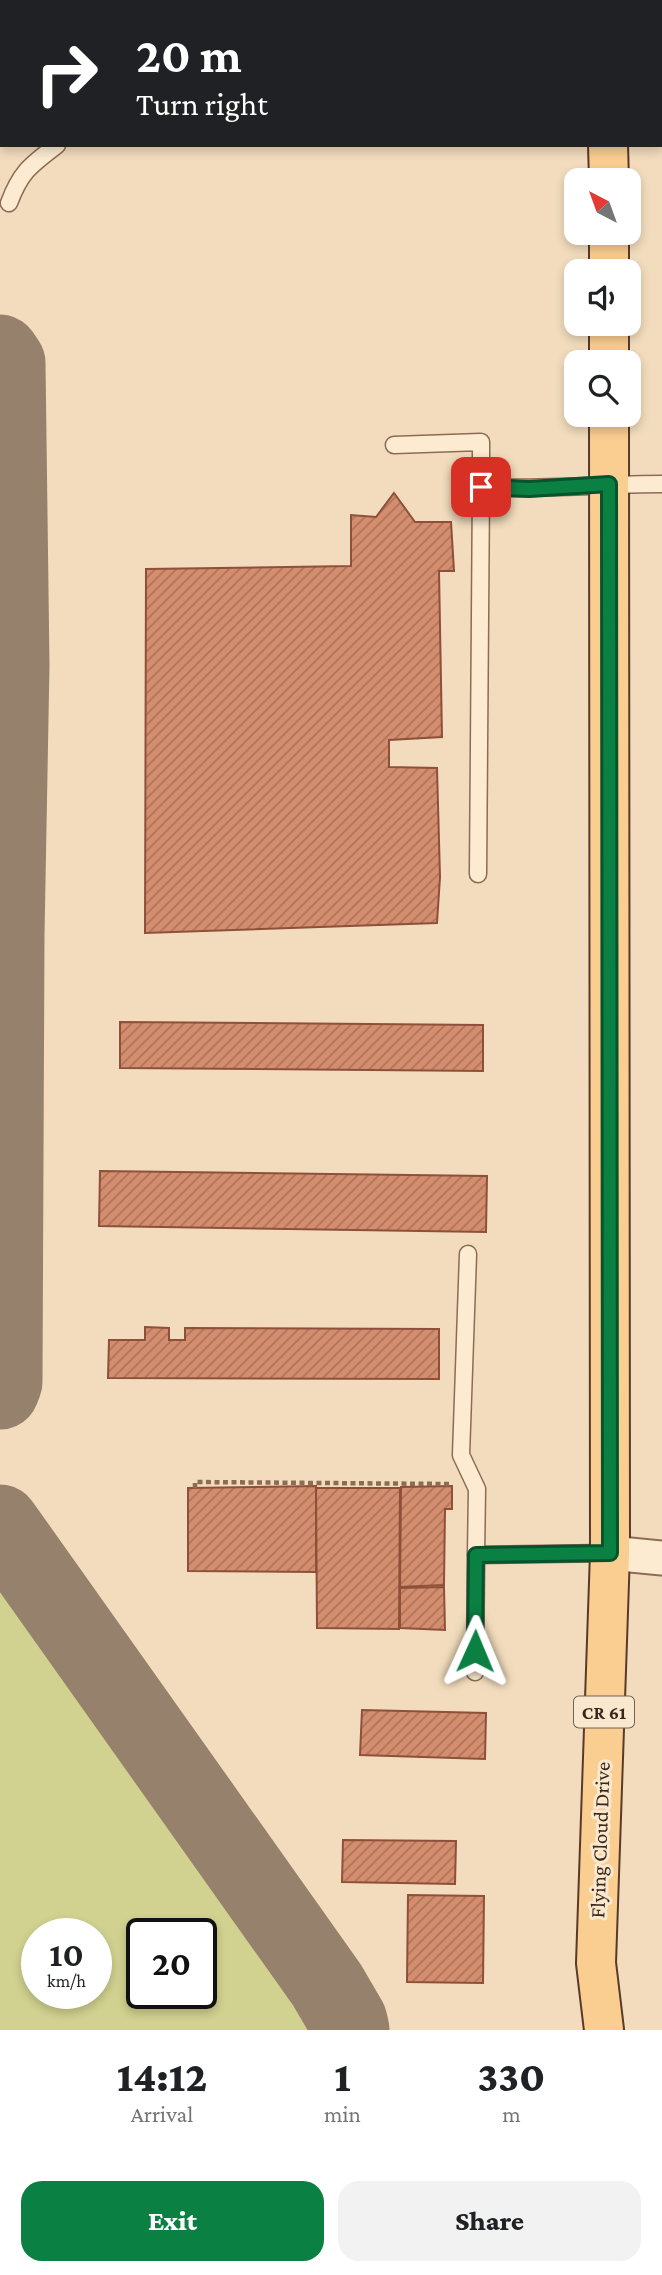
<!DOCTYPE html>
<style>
body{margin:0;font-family:"Crimson Pro",serif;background:#f2f2f2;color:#202124;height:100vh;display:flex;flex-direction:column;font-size:26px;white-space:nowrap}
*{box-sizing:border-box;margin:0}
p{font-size:23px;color:#757577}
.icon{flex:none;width:38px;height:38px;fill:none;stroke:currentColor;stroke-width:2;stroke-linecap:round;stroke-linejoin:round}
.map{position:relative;height:2030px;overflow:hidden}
.drawer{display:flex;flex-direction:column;background:#fff;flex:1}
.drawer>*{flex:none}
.hud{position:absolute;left:0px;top:0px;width:663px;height:147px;box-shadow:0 4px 10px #0003;background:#202124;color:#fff;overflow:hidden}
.needle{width:46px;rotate:319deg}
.controls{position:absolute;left:564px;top:168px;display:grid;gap:14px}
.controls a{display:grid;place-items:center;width:77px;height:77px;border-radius:14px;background:#fff;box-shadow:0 4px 10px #0003;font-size:35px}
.speed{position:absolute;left:21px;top:1918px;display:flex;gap:14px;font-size:35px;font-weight:700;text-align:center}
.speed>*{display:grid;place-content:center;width:91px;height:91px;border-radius:50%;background:#fff;box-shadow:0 4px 10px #0003;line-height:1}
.speed small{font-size:18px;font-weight:400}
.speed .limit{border:4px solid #111;border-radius:10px;background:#fff;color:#111}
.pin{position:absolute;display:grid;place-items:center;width:60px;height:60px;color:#fff;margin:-30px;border-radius:14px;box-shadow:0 4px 10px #0006}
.me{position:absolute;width:77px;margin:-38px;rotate:1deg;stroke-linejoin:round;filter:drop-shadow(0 0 5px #0008)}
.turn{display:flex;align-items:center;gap:24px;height:147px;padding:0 21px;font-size:32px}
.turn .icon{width:91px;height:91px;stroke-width:2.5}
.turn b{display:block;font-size:49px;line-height:60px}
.eta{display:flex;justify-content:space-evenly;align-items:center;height:119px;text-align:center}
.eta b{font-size:42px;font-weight:800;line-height:49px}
.cta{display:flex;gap:14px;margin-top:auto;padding:14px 21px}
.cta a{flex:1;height:80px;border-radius:21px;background:#0b8043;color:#fff;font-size:28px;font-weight:800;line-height:80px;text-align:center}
.cta a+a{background:#f2f2f2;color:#202124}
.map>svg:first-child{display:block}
.grass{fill:#d1d190;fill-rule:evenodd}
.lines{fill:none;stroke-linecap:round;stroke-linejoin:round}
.taxiway{stroke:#96816c;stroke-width:79}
.building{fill:url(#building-hatch);stroke:#8e5038;stroke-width:2}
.lane-casing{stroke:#8c6c54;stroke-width:19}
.street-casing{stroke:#8c6c54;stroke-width:37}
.primary-casing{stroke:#593a29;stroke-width:42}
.path{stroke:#8c6c54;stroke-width:4.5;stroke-dasharray:5 3.5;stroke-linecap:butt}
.lane{stroke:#fcebd1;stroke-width:16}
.street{stroke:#fcebd1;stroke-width:33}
.primary{stroke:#facd90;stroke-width:38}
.route-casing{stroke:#07532c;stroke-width:18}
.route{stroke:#0b8043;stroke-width:12}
.labels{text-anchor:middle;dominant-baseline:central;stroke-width:6;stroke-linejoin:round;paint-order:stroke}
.shield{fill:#f9e8ce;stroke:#736051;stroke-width:2}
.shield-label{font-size:19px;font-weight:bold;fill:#3a261b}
.street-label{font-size:21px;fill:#3a261b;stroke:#f9e8ce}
</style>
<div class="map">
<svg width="662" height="2030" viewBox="0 0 662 2030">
<defs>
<pattern id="building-hatch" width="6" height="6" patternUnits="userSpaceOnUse" patternTransform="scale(1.75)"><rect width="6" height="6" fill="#d48e6f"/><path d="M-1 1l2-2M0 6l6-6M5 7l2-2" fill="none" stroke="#ad745a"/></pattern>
</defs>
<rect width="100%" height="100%" fill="#f2dcbd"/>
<path class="grass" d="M0 1580 318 2030H0ZM37 1934H96V1993H37ZM142 1934H201V1993H142Z"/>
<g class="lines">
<g class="taxiway">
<path d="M0 354 6 363 10 665 5 935 3 1382 0 1390"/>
<path d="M0 1524 327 1985 348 2021 350 2030"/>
</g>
</g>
<g class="building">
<path d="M394 493 415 522H451L454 571H439L442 737 389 740V767L437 768 440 877 437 923 145 933 146 569 351 566V515L376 517Z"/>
<path d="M120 1022 483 1025V1071L120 1068Z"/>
<path d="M100 1171 487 1176 486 1232 99 1226Z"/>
<path d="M145 1327 169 1328V1340H185V1328L439 1329V1379L108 1378 109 1340H145Z"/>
<path d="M316 1486V1572L188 1571V1488Z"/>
<path d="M452 1486V1509H445L444 1585 400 1587 401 1487Z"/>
<path d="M316 1488H400L399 1629 317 1628Z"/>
<path d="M444 1587 445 1630 400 1628V1588Z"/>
<path d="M362 1710 486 1713 485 1759 360 1755Z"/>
<path d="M343 1840 456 1841 455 1884 342 1882Z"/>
<path d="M408 1895 484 1896 483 1983 407 1982Z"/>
</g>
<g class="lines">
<g class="lane-casing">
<g id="lane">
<path d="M307 2 310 0"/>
<path d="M9 203C21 171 31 165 57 145"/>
<path d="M394 445 481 442V487"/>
<path d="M478 874 481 487C542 490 602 484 662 484"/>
<path d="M468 1254 461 1455 477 1489 476 1555 610 1553"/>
<path d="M475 1672 476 1555"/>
</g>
</g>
<g class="street-casing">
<path id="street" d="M610 1553 662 1558"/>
</g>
<g class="primary-casing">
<g id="primary">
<path d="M608 0V2"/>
<path d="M608 145 609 180"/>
<path d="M609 233V271"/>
<path d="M609 324V362"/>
<path d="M604 2030 596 1963 610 1553 609 415"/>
</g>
</g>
<path class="path" d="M195 1488V1482L451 1484"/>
<use href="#lane" class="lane"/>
<use href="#street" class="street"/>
<use href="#primary" class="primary"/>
</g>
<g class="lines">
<g class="route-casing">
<path id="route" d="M475 1651 476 1555 610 1553 609 484 529 489 481 487"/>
</g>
<use href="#route" class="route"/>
</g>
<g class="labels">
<rect class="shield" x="574" y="1696.5" width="60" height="31" rx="5"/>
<g class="shield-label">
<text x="604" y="1712">CR 61</text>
</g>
<g class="street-label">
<text transform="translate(600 1840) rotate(-88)">Flying Cloud Drive</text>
</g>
</g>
</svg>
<div class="controls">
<a><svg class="needle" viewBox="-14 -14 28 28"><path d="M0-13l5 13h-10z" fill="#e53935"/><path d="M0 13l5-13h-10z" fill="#757577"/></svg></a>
<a><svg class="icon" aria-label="sound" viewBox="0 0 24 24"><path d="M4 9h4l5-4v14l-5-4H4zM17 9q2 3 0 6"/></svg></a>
<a><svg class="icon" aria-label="search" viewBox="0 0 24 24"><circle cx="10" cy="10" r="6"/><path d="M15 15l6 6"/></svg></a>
</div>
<div class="speed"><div>10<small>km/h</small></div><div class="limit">20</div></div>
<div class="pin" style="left:481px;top:487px;background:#d93025"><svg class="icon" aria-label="arrive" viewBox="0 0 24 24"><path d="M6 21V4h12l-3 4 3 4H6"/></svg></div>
<svg class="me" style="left:475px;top:1651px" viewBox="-20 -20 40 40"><path d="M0-17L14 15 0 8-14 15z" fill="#0b8043" stroke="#fff" stroke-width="4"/></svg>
<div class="hud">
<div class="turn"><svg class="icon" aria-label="right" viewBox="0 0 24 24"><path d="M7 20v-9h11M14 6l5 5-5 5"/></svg><div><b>20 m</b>Turn right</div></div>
</div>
</div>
<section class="drawer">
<div class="eta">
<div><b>14:12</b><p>Arrival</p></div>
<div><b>1</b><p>min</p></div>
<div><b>330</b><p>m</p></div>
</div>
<div class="cta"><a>Exit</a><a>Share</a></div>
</section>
